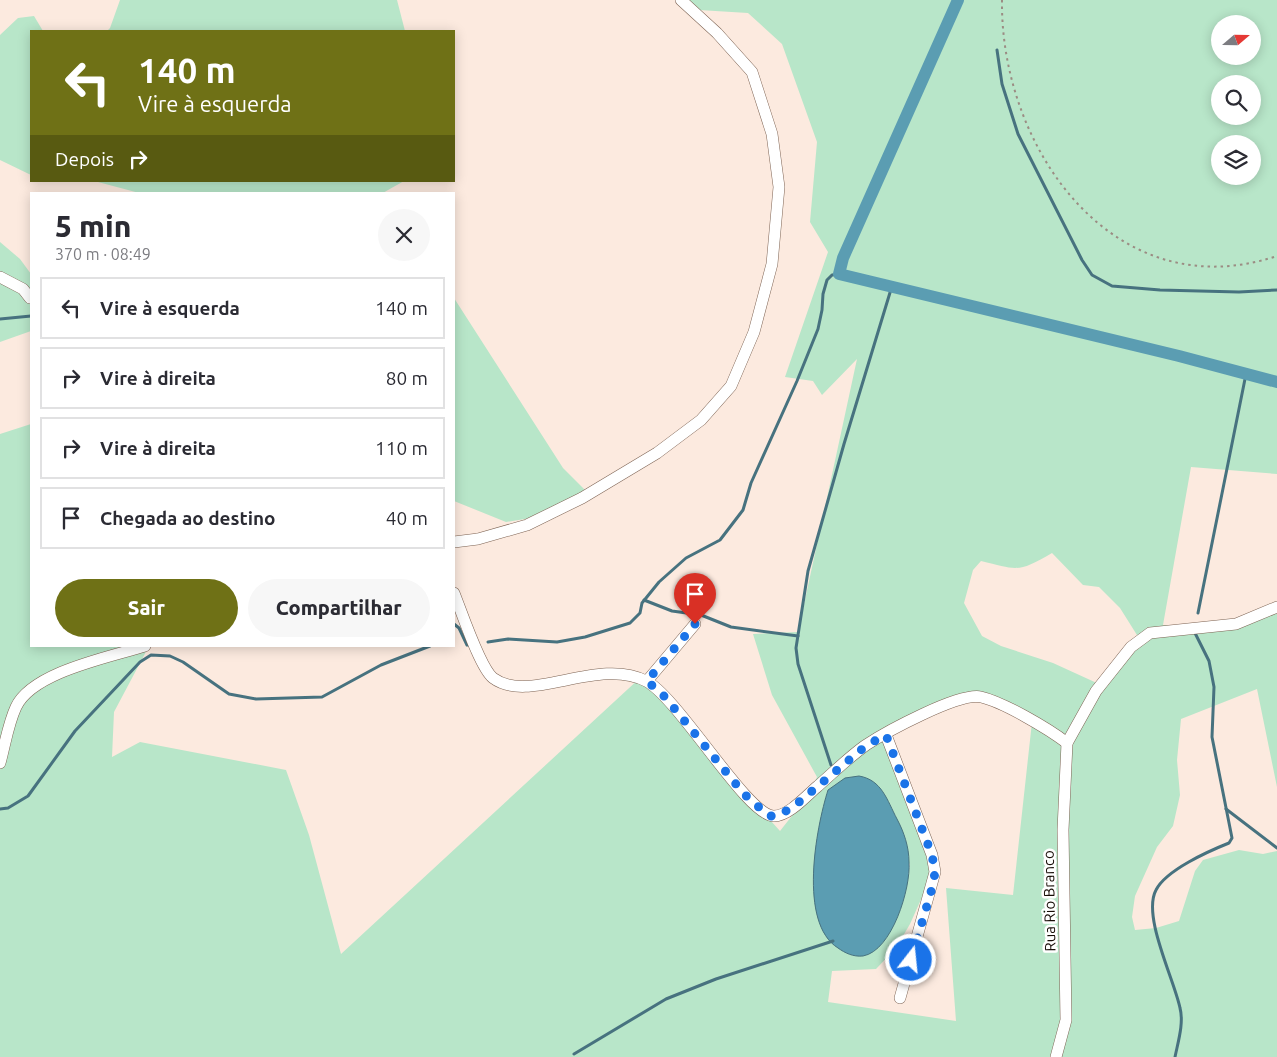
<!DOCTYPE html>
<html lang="pt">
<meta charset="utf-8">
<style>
body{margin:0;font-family:Ubuntu,sans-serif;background:#f7f7f7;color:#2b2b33;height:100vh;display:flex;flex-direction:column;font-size:19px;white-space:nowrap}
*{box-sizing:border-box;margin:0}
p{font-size:16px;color:#7c7c81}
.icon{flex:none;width:28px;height:28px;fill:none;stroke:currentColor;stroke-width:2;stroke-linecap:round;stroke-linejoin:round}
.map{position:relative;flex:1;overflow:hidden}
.details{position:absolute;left:30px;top:192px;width:425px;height:455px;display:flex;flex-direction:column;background:#fff;border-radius:0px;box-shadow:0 2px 12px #0003}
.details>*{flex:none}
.banner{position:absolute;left:30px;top:30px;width:425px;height:152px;border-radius:0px;box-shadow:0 2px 12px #0003;background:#6f7116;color:#fff;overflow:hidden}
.needle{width:32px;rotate:70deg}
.fabs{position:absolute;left:1211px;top:15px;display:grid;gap:10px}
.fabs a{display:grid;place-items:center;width:50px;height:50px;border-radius:50%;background:#fff;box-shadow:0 2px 12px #0003;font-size:25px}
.pin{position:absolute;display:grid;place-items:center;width:42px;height:42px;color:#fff;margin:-51px -21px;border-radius:50% 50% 50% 0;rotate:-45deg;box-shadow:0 0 5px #0007}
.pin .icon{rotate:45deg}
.me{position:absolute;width:55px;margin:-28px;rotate:16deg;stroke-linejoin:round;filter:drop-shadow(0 0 4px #0008)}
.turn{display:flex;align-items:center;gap:18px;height:105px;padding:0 25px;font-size:22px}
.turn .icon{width:65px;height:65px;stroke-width:2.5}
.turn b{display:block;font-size:35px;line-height:42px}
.then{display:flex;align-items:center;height:48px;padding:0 25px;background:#0003;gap:10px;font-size:19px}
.round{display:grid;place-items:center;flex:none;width:52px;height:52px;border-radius:26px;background:#f7f7f7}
.head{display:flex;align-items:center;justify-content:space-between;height:85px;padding:0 25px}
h1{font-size:30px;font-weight:800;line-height:38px}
.cta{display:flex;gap:10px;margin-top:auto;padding:10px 25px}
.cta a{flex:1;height:58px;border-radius:30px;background:#6f7116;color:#fff;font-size:20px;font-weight:800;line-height:58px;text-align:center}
.cta a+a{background:#f7f7f7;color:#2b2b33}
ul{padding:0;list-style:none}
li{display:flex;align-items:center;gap:15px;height:62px;margin:0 10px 8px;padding:0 15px;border:2px solid #e1e1e2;border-radius:0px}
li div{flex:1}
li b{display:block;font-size:19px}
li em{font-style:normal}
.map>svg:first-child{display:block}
.green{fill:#b8e6c9;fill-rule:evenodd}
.water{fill:#5b9db2;stroke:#47727f}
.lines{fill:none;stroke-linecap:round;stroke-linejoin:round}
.stream{stroke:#47727f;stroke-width:3}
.canal{stroke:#5b9db2;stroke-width:12}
.minor-casing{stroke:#7d6353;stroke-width:12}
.path{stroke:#9b8c83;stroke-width:2;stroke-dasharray:2.5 4;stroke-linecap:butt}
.minor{stroke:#fff;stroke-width:11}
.route{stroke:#1a73e8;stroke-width:9;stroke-dasharray:0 16.2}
.labels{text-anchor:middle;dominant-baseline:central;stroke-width:5;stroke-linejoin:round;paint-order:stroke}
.street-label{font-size:15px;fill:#170d07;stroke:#fff}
</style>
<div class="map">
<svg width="1277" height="1057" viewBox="0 0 1277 1057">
<rect width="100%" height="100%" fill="#fceadf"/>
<g class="green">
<path d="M120 0H397L405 31H107L110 28Z"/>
<path d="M686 0H1277V474L1191 467 1163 625 1236 628 1277 604V787L1257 689 1181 719 1177 760 1180 795 1173 826 1157 847 1135 896 1132 917 1135 930 1156 928 1179 921 1195 871 1203 860 1239 850 1263 854 1277 851V1057H0V434L31 424V646H149L114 712 112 757 140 742 286 770 309 835 341 954 641 677 780 831 806 798 817 777 772 695 753 634 798 632 857 359 822 395 813 381 785 377 828 252 810 222 817 142 782 44 748 13 699 10ZM1220 24H1252V56H1220ZM1220 84H1252V116H1220ZM1220 144H1252V176H1220ZM1052 553 1083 585 1099 587 1120 608 1142 643 1099 684 1053 663 1001 646 982 636 964 603 973 570 981 561C1018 570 1018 573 1052 553ZM976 695 1032 722 1013 895 946 888 956 1021 828 1002 832 971 876 969 896 948 910 924 923 895 932 866 883 731ZM828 790 910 864C906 895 895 944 862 956L816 857Z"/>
<path d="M34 16 43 31H31V175L0 160V35L18 18Z"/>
<path d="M51 181H404L381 194H143L98 182Z"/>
<path d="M0 242 20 259 31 274V331L0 342Z"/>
<path d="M454 298 563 468 586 491 537 517 506 522 454 501Z"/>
</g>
<path class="water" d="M859 776C882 780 887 800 897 819 904 832 909 847 909 862 911 888 892 951 863 956 853 957 845 953 838 948 798 923 816 828 828 790L845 778Z"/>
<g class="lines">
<g class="stream">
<path d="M997 50 1002 84 1018 134 1082 260 1092 275 1112 286 1160 290 1239 292 1277 290"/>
<path d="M0 319 31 316"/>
<path d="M644 600 672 611 701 615 731 627 798 636"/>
<path d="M1198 613 1246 374"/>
<path d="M454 624 459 628 467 645H470"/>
<path d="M488 642 508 639 557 642 585 637 630 623 640 613 642 603 659 582 686 558 720 540 743 510 751 483 797 381 818 329 822 310 823 294 827 280 832 275 839 274"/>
<path d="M831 765 798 664 796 648 808 571 844 444 892 286"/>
<path d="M0 809 8 808 28 796 75 731 140 662 151 655 170 656 183 662 229 694 256 699 322 697 381 665 430 646"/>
<path d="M1226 809 1277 848"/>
<path d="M574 1054 666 999 716 979 833 941"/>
<path d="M1175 1057C1178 1042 1184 1023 1180 1008 1174 979 1142 916 1156 890 1166 870 1209 851 1229 843L1232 838 1212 737 1214 687 1209 661 1195 633"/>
</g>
<path class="canal" d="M958 0 843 258 839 274 1179 356 1277 382"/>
<g class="minor-casing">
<g id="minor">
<path d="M0 277 23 289 30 298"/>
<path d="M454 542 478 539 527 525 582 498 657 453 701 420 731 386 754 332 772 264 779 187 772 134 752 72 717 33 681 0"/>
<path d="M454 593C461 610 480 668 493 678 529 705 598 656 646 681 678 697 748 817 774 816 789 816 807 795 818 786 834 772 849 757 866 745 886 732 959 692 981 697 1003 702 1049 729 1067 743"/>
<path d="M647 681 695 624"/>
<path d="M886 735 932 855 935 872 900 998"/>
<path d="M0 763C5 745 8 724 16 707 32 672 110 657 145 646"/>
<path d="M1056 1057 1066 1020 1063 830 1067 743 1096 691 1131 647 1150 633 1236 624 1277 607"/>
</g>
</g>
<path class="path" d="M1002 0C1000 148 1114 310 1277 256"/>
<use href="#minor" class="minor"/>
</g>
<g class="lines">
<path class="route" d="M695 624 647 681 665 697 744 794 769 816H777L793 807 867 745 886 735 932 855 935 872 933 885 911 960"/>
</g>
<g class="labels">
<g class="street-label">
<text transform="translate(1049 901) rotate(-91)">Rua Rio Branco</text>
</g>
</g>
</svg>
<div class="fabs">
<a><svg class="needle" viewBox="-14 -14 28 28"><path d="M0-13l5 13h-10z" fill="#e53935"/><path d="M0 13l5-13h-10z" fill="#7c7c81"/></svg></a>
<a><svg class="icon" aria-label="search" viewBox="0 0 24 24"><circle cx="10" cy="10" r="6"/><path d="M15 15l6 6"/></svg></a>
<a><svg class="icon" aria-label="layers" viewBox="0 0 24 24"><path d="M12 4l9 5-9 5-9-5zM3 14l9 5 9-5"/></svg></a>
</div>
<div class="pin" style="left:695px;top:624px;background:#d93025"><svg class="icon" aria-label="arrive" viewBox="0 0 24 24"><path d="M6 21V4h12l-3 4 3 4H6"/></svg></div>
<svg class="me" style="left:911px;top:960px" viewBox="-20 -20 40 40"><circle r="17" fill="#1a73e8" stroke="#fff" stroke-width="3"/><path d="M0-11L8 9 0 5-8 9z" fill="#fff"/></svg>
<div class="banner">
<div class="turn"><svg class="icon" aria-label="left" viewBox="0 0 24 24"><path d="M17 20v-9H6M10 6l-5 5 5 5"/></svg><div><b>140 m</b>Vire à esquerda</div></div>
<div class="then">Depois<svg class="icon" aria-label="right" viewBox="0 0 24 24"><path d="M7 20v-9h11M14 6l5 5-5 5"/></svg></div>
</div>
<section class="details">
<div class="head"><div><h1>5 min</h1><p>370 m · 08:49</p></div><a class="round"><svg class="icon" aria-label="close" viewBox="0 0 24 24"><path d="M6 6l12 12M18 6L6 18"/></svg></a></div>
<ul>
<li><svg class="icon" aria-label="left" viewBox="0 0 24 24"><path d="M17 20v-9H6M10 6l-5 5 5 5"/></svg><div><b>Vire à esquerda</b></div><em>140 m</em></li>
<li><svg class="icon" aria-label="right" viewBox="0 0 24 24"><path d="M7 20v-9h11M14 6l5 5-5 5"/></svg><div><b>Vire à direita</b></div><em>80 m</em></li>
<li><svg class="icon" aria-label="right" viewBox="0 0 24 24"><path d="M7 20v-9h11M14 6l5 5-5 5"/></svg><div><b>Vire à direita</b></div><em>110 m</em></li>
<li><svg class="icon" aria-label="arrive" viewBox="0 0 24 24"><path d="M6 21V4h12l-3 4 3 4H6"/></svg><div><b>Chegada ao destino</b></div><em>40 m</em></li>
</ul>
<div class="cta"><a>Sair</a><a>Compartilhar</a></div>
</section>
</div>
